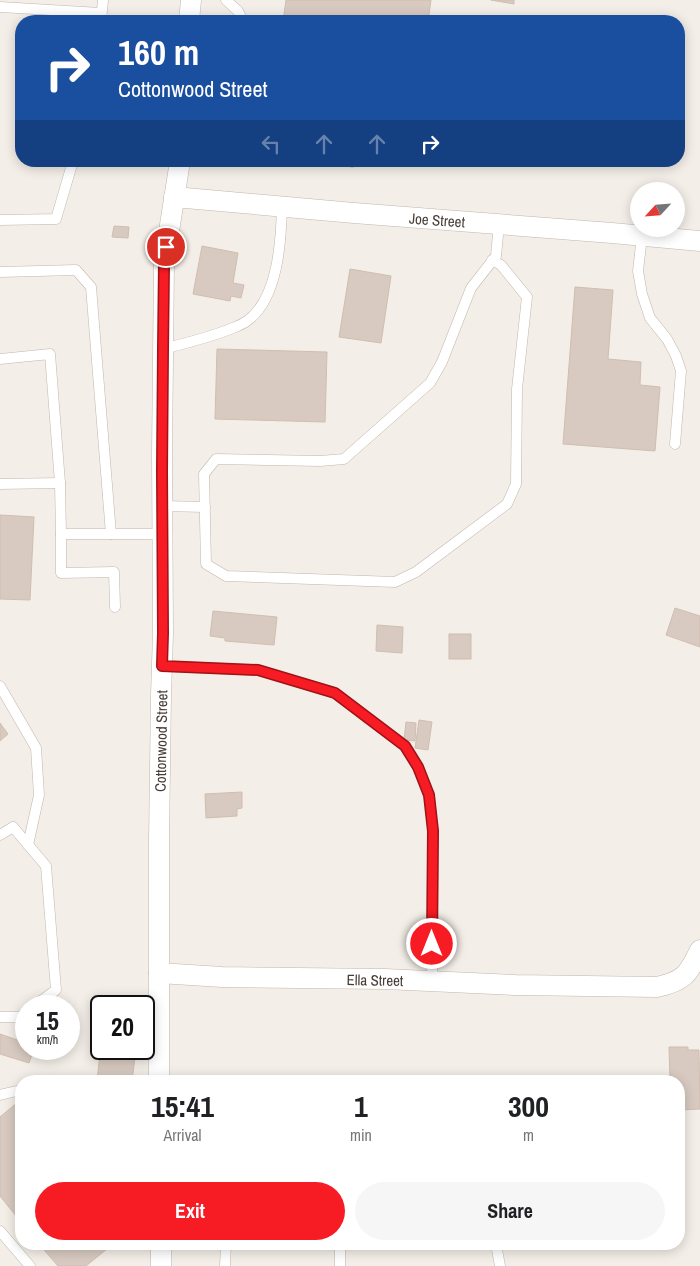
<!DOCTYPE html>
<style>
body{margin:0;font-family:"Archivo Narrow",sans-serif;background:#f6f6f6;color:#202124;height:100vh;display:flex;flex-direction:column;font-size:19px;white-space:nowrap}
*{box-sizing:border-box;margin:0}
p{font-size:16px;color:#757577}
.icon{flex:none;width:28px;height:28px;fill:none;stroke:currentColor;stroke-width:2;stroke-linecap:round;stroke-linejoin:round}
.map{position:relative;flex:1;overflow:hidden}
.sheet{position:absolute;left:15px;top:1075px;width:670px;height:175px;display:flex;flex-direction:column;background:#fff;border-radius:20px;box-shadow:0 2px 12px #0003}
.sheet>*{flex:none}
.hud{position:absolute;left:15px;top:15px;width:670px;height:152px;border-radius:20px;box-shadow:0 2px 12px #0003;background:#1a4fa0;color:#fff;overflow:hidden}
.needle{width:32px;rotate:244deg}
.tools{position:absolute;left:630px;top:182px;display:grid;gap:10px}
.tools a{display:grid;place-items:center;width:55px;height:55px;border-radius:50%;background:#fff;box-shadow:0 2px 12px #0003;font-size:25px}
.speed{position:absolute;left:15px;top:995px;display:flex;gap:10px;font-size:25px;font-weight:700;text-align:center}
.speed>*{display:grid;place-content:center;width:65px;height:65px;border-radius:50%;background:#fff;box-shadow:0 2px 12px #0003;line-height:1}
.speed small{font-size:12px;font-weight:400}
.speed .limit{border:2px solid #111;border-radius:8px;background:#fff;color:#111}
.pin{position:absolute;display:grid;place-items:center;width:42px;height:42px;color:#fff;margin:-21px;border:2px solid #fff;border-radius:50%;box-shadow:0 1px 5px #0007}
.me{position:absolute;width:55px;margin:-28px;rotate:0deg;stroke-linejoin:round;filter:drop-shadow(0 0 4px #0008)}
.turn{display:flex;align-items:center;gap:18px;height:105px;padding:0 20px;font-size:22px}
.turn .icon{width:65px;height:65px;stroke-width:2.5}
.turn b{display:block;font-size:35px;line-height:42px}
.lanes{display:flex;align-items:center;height:48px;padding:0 20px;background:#0003;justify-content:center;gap:25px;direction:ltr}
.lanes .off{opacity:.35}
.eta{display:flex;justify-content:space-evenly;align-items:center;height:85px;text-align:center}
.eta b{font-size:30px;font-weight:700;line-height:35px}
.cta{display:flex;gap:10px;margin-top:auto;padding:10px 20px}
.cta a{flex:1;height:58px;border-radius:30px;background:#f71b23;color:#fff;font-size:20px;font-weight:700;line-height:58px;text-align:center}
.cta a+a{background:#f6f6f6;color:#202124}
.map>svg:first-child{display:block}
.building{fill:#d8cac0;stroke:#d0beb0}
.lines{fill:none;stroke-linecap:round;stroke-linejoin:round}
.service-casing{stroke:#c2b6ad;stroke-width:11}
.minor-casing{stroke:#c2b6ad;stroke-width:21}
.service{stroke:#fff;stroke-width:10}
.minor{stroke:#fff;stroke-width:20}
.route-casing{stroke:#a11217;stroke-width:12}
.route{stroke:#f71b23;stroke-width:9}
.labels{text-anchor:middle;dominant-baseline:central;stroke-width:5;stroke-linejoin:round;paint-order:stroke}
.street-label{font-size:15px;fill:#463d36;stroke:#fff}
</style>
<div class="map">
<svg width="700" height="1266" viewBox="0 0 700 1266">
<rect width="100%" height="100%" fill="#f3eee7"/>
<g class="building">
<path d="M286 0H431L428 21H283Z"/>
<path d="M491 0H514V4Z"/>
<path d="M114 226 129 227 128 238 112 237Z"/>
<path d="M202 246 238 253 233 283 244 285 241 298 231 296 230 301 193 294Z"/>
<path d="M350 269 391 276 381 343 339 337Z"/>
<path d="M575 287 613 290 608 359 641 362 640 385 660 387 655 451 563 444Z"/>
<path d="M217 349 327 352 325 422 215 419Z"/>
<path d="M0 515 34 517 30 600 0 599Z"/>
<path d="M675 608 700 616V647L666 635Z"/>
<path d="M213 611 277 617 274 645 225 641V638L210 636Z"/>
<path d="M377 625 403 627 402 653 376 651Z"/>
<rect x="449" y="634" width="22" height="25"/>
<path d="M419 720 432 722 428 750 415 748Z"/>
<path d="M406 722 416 723 415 741 404 740Z"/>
<path d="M0 723 8 734 0 741Z"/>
<path d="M242 792V808L237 809V816L206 818 205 794Z"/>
<path d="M0 1034 26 1043V1049H34L29 1063 0 1054Z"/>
<path d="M101 1045V1049H136L132 1081H97Z"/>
<path d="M669 1047H688V1050H699L700 1109 679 1110V1081H670Z"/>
<path d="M18 1102 21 1106V1222L0 1196V1117Z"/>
<path d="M39 1244H113L86 1266H58Z"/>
</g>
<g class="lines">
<g class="service-casing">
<g id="service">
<path d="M226 0 238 11 243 21"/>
<path d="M0 7 101 13"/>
<path d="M101 21 103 0"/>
<path d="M349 161 352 162"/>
<path d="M0 220 56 219 73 161"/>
<path d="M642 236 638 271 642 294 650 318 667 339 676 356 681 371 675 444"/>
<path d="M492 260 501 265 527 297 517 389 516 484 507 504 416 572 395 582 226 576 206 564 204 474 216 459 320 461 344 459 430 383 442 362 471 288 496 256 499 224"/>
<path d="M0 272 76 270 91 287 111 534"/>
<path d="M163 349C187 343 211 337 233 328 238 326 243 324 247 321 278 299 281 242 282 207"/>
<path d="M0 359 50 354 60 483 61 534H163"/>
<path d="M0 484 60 483"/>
<path d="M162 506 205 507"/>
<path d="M61 534V573L114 572 115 607"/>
<path d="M162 666 258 670 335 693 405 746 418 767 429 795 433 831 432 981"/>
<path d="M0 686 36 748 39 795 28 845"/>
<path d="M0 835 13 827 46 866 56 990 34 1006"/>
<path d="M0 1017H21L26 1012"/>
<path d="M0 1095 21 1090"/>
<path d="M0 1231 30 1266"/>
<path d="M340 1244V1266"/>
<path d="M496 1244 500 1266"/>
<path d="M225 1266 226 1244"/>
</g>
</g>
<g class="minor-casing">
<g id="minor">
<path d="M189 21 191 0"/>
<path d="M174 197 354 213 612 233 700 241"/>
<path d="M159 973 222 977 385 979 515 985 657 987C685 981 688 974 700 950"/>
<path d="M159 1081V840L161 696 163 633 162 454 164 263 180 161"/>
<path d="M161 1244V1266"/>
</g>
</g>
<use href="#service" class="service"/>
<use href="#minor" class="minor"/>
</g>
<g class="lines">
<g class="route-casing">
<path id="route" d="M166 247 164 264 163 349 162 471 163 633 162 666 258 670 335 693 405 746 418 767 429 795 433 831 432 944"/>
</g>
<use href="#route" class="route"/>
</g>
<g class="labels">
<g class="street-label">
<text transform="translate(437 220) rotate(4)">Joe Street</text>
<text transform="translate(161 741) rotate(-89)">Cottonwood Street</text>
<text transform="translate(375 980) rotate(1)">Ella Street</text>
</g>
</g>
</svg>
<div class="tools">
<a><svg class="needle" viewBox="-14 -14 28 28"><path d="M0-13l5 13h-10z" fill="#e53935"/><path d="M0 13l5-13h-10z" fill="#757577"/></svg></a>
</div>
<div class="speed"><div>15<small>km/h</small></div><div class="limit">20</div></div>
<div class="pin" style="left:166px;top:247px;background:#d93025"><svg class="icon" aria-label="arrive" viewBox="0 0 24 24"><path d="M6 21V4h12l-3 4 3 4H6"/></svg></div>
<svg class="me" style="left:432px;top:944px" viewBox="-20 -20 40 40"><circle r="17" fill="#f71b23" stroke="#fff" stroke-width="3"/><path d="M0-11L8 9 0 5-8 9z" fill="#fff"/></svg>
<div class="hud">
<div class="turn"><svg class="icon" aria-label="right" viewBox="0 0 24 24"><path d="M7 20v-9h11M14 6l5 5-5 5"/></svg><div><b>160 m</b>Cottonwood Street</div></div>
<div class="lanes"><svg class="icon off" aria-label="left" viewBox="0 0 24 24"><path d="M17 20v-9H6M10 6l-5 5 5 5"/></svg><svg class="icon off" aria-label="ahead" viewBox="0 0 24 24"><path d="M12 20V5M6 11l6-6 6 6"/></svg><svg class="icon off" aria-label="ahead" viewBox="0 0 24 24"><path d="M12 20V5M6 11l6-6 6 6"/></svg><svg class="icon" aria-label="right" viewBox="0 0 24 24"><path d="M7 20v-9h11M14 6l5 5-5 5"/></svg></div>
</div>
<section class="sheet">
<div class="eta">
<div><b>15:41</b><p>Arrival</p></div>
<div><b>1</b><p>min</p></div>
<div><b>300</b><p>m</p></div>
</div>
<div class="cta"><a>Exit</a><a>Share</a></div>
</section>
</div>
